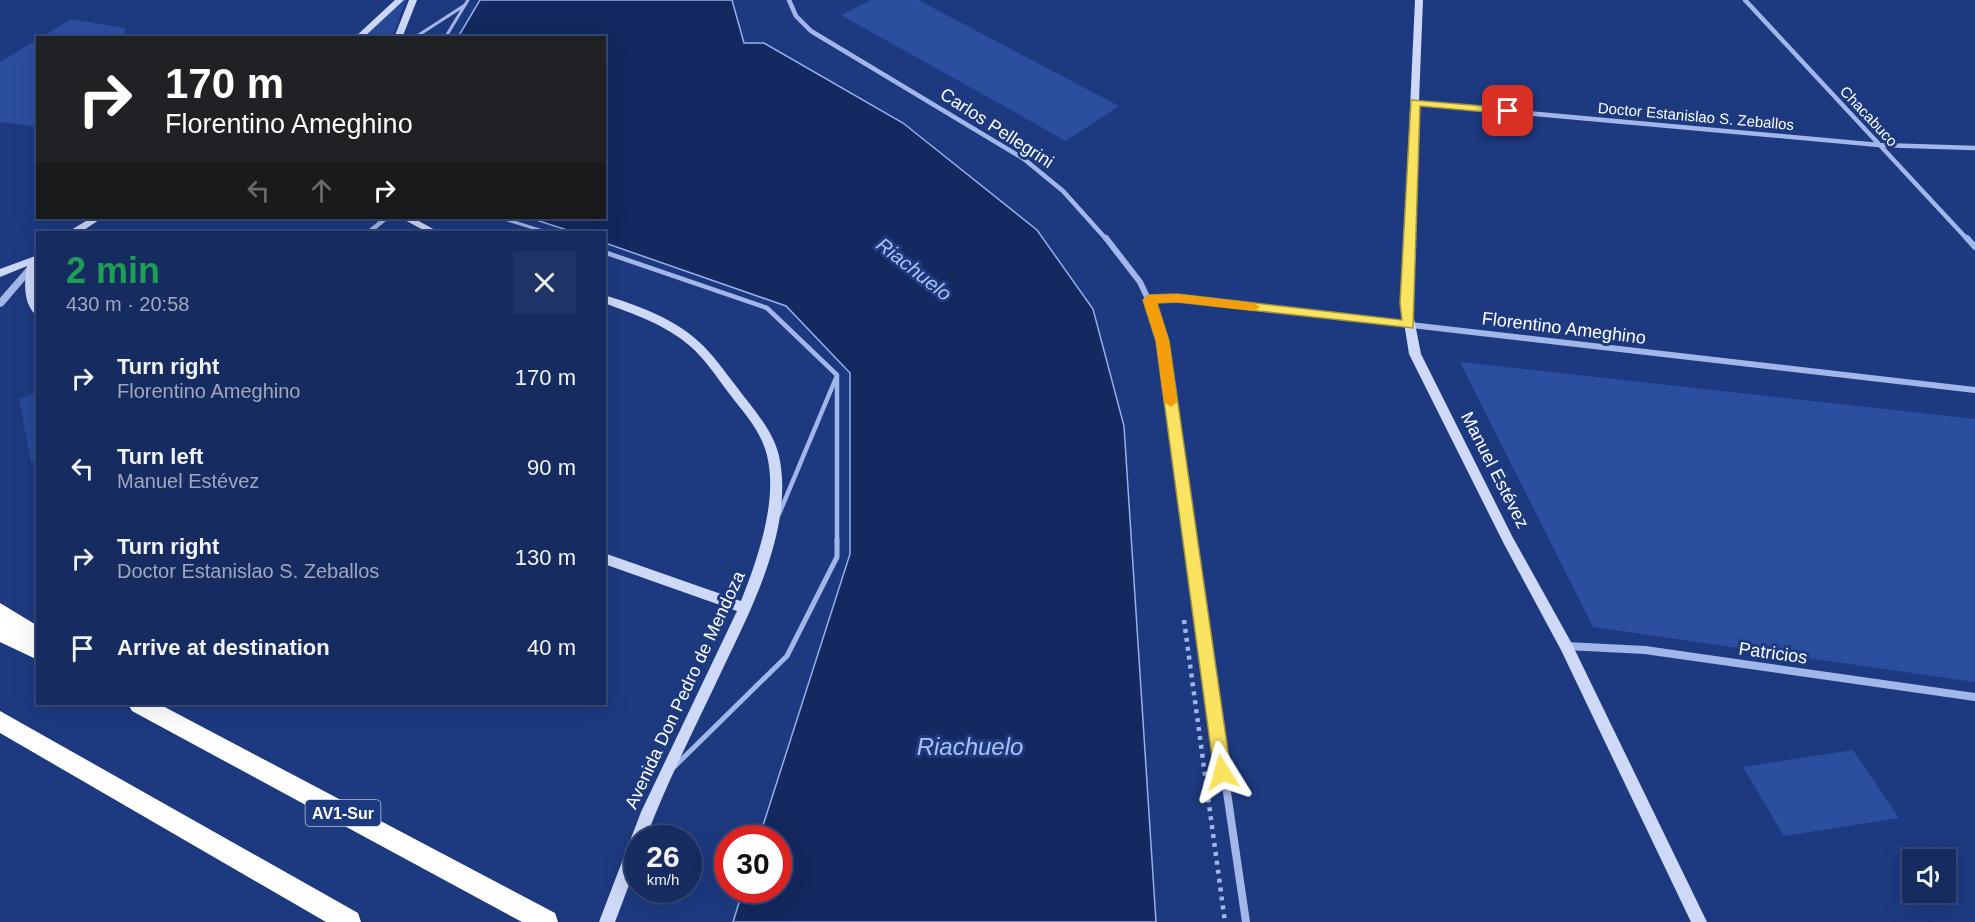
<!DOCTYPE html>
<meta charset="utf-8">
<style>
body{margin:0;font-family:Helvetica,sans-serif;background:#1f3466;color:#f1f3f6;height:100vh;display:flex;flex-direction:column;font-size:22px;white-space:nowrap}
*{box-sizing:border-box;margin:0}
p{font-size:20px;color:#9ea7bd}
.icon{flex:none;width:33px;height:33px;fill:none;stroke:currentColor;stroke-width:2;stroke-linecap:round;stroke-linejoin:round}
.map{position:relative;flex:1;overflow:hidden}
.side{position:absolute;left:36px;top:231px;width:570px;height:474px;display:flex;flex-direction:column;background:#162c60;border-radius:0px;box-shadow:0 6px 24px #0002,0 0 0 2px #354875}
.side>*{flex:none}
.guide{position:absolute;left:36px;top:36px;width:570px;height:183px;border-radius:0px;box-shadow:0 6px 24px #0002,0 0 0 2px #354875;background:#202124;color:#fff;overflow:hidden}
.controls{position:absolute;left:1902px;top:849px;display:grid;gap:12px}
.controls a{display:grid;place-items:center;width:54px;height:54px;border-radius:0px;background:#162c60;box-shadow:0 6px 24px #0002,0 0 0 2px #354875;font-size:30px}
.speed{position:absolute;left:624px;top:825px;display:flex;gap:12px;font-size:30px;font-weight:700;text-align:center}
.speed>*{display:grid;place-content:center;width:78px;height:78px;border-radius:50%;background:#162c60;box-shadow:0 6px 24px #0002,0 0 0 2px #354875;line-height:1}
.speed small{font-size:15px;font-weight:400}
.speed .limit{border:9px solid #d22;background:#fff;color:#111}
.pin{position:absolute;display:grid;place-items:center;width:51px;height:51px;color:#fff;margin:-26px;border-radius:12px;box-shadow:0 3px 9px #0006}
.me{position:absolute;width:66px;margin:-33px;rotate:352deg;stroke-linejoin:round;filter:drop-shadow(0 0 4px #0008)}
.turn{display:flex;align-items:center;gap:21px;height:126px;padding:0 30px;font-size:27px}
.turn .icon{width:78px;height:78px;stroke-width:2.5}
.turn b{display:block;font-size:42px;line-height:51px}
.lanes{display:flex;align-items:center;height:57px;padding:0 30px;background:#0003;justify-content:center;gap:30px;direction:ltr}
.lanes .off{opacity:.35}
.round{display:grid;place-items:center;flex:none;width:63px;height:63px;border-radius:0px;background:#1f3466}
.overview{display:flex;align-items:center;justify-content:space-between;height:102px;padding:0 30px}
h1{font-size:36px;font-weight:700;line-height:45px;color:#1e9e55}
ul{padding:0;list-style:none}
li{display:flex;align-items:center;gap:18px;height:90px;padding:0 30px}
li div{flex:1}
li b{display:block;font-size:22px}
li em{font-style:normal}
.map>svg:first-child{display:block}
.green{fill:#274999}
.water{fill:#13295f;stroke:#95b0eb;stroke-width:1.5}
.building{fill:#2c4e9e}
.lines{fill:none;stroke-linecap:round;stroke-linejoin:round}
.path{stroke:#a2b7e9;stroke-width:4.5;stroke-dasharray:4 5;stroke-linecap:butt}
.service-far2{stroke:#a2b7e9;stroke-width:3}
.service-far1{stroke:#a2b7e9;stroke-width:4.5}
.service{stroke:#a2b7e9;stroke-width:5}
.minor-far2{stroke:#a2b7e9;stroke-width:4.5}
.minor-far1{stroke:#a2b7e9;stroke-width:6}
.minor{stroke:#a2b7e9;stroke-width:8}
.tertiary{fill:#a2b7e9;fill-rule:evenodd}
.secondary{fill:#cdd9f7;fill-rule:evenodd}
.motorway{fill:#fff;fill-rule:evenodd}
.route{fill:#f9e360;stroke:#a2943e;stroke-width:1.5}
.slow{fill:#f59e0b}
.labels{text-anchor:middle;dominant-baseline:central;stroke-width:6;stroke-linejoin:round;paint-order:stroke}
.far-street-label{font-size:15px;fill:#fff;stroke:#1d3a80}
.shield{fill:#1d3a80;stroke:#bbc4d9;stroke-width:1.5}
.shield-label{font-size:16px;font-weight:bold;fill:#fff}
.street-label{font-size:18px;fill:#fff;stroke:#1d3a80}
.water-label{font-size:20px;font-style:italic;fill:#adc2f1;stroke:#1d3a80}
.near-water-label{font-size:24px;font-style:italic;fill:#adc2f1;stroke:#1d3a80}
</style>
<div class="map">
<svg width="1975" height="922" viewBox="0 0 1975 922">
<rect width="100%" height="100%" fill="#1d3a80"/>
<g class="green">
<path d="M404 0H406L392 37 362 38Z"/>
<path d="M37 392V458L31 463 19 399Z"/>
</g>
<path class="water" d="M480 0H732L744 43H764L903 123 1037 230 1093 309 1124 426 1156 922H733L743 890H778V838H759L850 554V373L786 306 605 243 604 232H573L530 218H604V38L458 37Z"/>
<g class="building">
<path d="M871 0H918L1119 106 1066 141 841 15Z"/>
<path d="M71 19 125 28 124 38H40Z"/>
<path d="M38 39V127L0 122V62Z"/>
<path d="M1460 362 1975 419V682L1593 627Z"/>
<path d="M1853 750 1899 818 1784 836 1743 767Z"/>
</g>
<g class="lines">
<path class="path" d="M1184 620 1225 922"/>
<g class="service-far2">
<path d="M414 38 465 5"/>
<path d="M445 38 468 0"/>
<path d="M501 218 546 232"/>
</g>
<g class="service-far1">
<path d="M604 252 767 308 837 375V542"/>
<path d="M779 514 836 378"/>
</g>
<path class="service" d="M674 767 787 656 837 557V540"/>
<g class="minor-far2">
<path d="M789 0 796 16 811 31 1024 159 1063 191 1107 240"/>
<path d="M1745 0 1968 240"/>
<path d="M1415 103 1879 145 1975 148"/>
<path d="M369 232 386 218"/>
</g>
<g class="minor-far1">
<path d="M1106 238 1140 282 1158 320 1190 542"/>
<path d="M1967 238 1975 247"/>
<path d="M1149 300 1177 298 1975 390"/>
</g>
<g class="minor">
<path d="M1190 540 1246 922"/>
<path d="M1566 646 1645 650 1975 697"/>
</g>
<path class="tertiary" d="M30 266 35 269 33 271 3 306 0 307V298L27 267Z"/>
<g class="secondary">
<path d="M395 0H404L363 38H354Z"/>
<path d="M409 0H417L402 38H394Z"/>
<path d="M1415 0H1423L1411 303 1421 354 1512 536 1571 642 1707 922H1691L1561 650 1504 544 1409 354 1401 303Z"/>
<path d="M91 218H102L81 232H70L71 230Z"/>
<path d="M401 218H413L439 232H427Z"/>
<path d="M38 255 35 279 38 316C23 307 24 281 27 266L0 277V269Z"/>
<path d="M604 295C637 305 673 318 698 341 713 354 724 371 736 386 752 408 773 429 779 456 794 524 754 604 725 664 698 722 668 779 646 838H638V861L615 922H599L641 812 737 611 604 564V553L741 601C759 555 783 488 762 441 754 423 740 408 728 392 716 376 705 359 690 346 666 325 634 314 604 303Z"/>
</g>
<g class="motorway">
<path d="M0 603 38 626V660L0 642Z"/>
<path d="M128 704H159L555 913 558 922H522L132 711Z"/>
<path d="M0 711 358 913 361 922H326L0 733Z"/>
</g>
</g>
<path class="route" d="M1411 100 1508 108 1513 111 1508 114 1420 106 1413 328 1177 302 1157 303 1169 341 1231 772 1228 778 1222 780 1217 778 1214 772 1156 341 1143 300 1149 295 1177 294 1402 320 1400 303Z"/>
<path class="slow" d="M1177 294 1254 303 1260 307 1254 311 1177 302 1157 303 1169 341 1177 402 1171 407 1164 402 1156 341 1143 300 1149 295Z"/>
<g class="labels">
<g class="far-street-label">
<text transform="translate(1696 116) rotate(5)">Doctor Estanislao S. Zeballos</text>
<text transform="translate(1869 116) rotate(47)">Chacabuco</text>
</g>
<rect class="shield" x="305.5" y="800" width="75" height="26" rx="4.5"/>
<g class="shield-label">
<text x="343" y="813">AV1-Sur</text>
</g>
<g class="street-label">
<text transform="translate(997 128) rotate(33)">Carlos Pellegrini</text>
<text transform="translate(1564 328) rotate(7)">Florentino Ameghino</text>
<text transform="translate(1495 470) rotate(63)">Manuel Estévez</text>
<text transform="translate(1773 653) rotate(8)">Patricios</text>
<text transform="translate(685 690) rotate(-65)">Avenida Don Pedro de Mendoza</text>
</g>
<g class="water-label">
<text transform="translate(914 269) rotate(38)">Riachuelo</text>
</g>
<g class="near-water-label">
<text x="970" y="746">Riachuelo</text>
</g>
</g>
</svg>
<div class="controls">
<a><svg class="icon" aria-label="sound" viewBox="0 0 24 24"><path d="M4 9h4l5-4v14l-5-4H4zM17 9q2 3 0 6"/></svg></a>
</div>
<div class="speed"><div>26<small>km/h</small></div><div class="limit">30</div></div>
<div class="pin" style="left:1508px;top:111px;background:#d93025"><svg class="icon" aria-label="arrive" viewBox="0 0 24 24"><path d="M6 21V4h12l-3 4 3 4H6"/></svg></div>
<svg class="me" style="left:1222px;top:772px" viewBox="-20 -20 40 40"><path d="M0-17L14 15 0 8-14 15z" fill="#f9e360" stroke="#fff" stroke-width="4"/></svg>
<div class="guide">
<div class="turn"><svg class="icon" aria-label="right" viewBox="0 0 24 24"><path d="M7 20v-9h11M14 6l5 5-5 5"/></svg><div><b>170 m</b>Florentino Ameghino</div></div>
<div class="lanes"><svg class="icon off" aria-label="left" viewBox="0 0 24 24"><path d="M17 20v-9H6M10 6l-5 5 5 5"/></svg><svg class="icon off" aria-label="ahead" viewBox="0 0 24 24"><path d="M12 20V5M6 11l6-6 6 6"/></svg><svg class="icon" aria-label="right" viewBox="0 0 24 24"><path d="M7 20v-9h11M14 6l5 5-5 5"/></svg></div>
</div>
<section class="side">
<div class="overview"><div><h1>2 min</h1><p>430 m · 20:58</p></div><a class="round"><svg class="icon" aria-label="close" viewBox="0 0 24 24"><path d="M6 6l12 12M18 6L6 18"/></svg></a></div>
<ul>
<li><svg class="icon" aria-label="right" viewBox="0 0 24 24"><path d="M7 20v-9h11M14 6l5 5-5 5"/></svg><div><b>Turn right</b><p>Florentino Ameghino</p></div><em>170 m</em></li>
<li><svg class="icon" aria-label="left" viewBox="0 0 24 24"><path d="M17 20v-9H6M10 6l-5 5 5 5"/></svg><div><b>Turn left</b><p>Manuel Estévez</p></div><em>90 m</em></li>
<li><svg class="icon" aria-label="right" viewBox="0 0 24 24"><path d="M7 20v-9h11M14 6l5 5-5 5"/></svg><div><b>Turn right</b><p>Doctor Estanislao S. Zeballos</p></div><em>130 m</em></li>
<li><svg class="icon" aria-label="arrive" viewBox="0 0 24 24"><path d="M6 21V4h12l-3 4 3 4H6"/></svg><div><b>Arrive at destination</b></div><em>40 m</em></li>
</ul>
</section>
</div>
